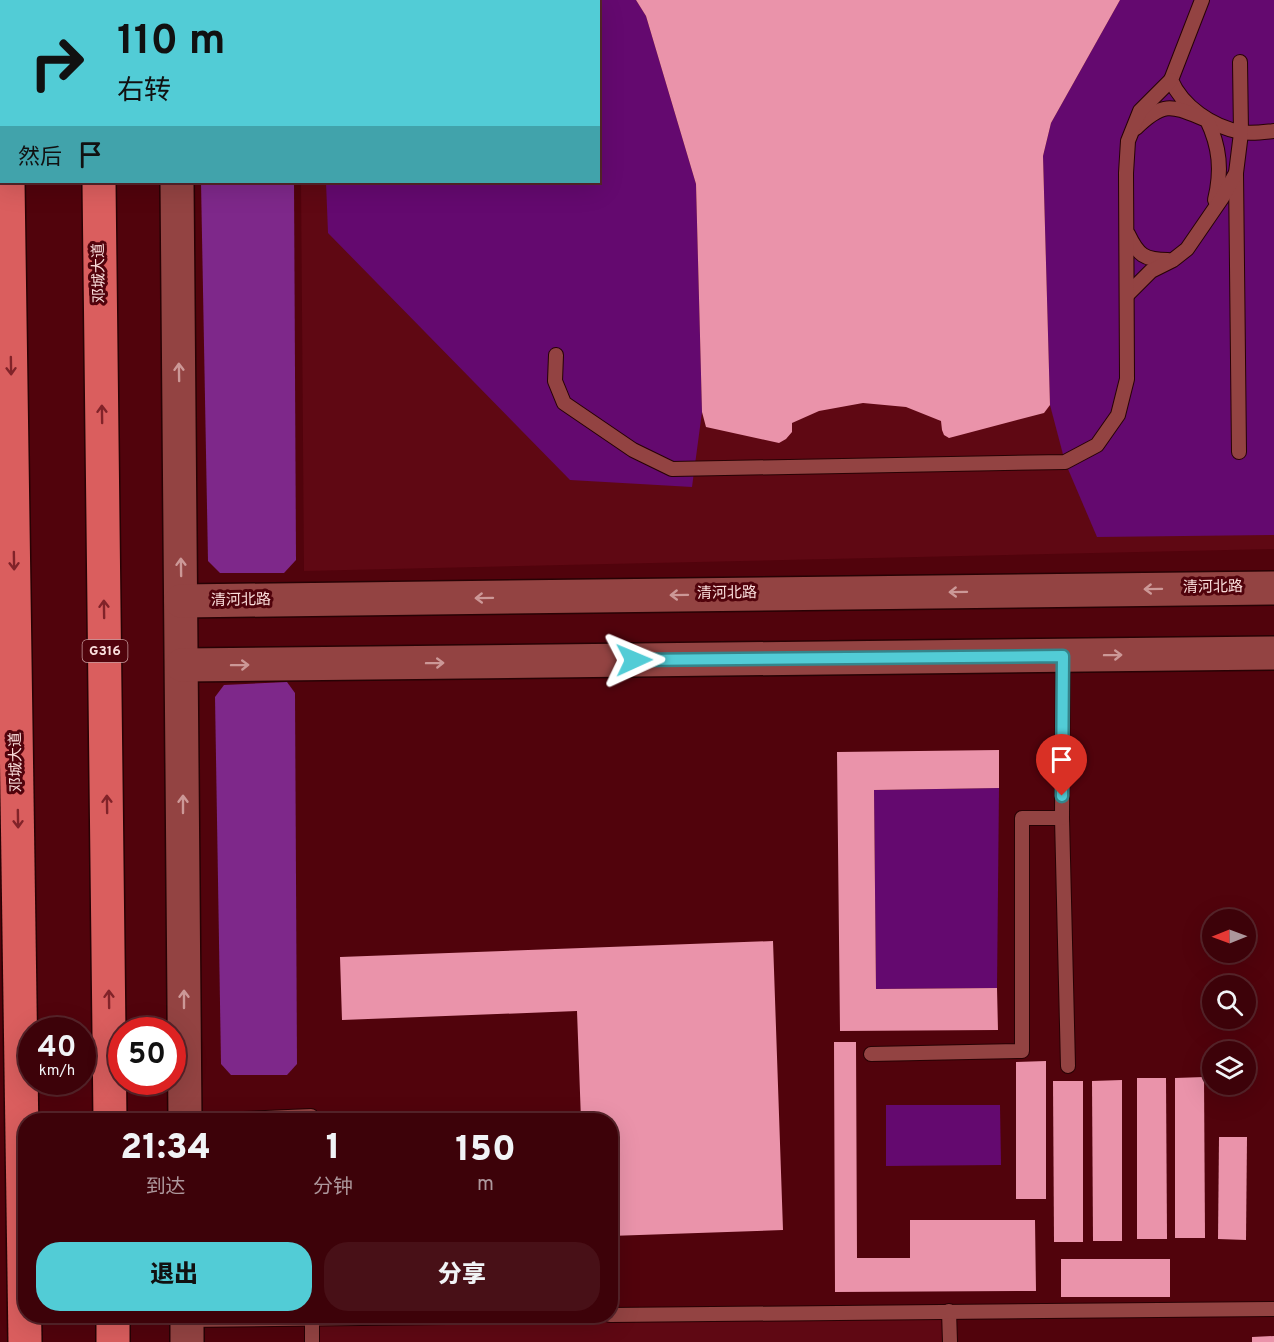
<!DOCTYPE html>
<html lang="zh">
<meta charset="utf-8">
<style>
body{margin:0;font-family:Overpass,"Noto Sans SC",sans-serif;background:#481017;color:#f1f3f6;height:100vh;display:flex;flex-direction:column;font-size:22px;white-space:nowrap}
*{box-sizing:border-box;margin:0}
p{font-size:20px;color:#ad979c}
.icon{flex:none;width:33px;height:33px;fill:none;stroke:currentColor;stroke-width:2;stroke-linecap:round;stroke-linejoin:round}
.map{position:relative;flex:1;overflow:hidden}
.panel{position:absolute;left:18px;top:1113px;width:600px;height:210px;display:flex;flex-direction:column;background:#3d0209;border-radius:24px;box-shadow:0 6px 24px #0002,0 0 0 2px #56242a}
.panel>*{flex:none}
.banner{position:absolute;left:0px;top:0px;width:600px;height:183px;box-shadow:0 6px 24px #0002,0 0 0 2px #56242a;background:#52ccd6;color:#111;overflow:hidden}
.needle{width:39px;rotate:269deg}
.tools{position:absolute;left:1202px;top:909px;display:grid;gap:12px}
.tools a{display:grid;place-items:center;width:54px;height:54px;border-radius:50%;background:#3d0209;box-shadow:0 6px 24px #0002,0 0 0 2px #56242a;font-size:30px}
.speed{position:absolute;left:18px;top:1017px;display:flex;gap:12px;font-size:30px;font-weight:700;text-align:center}
.speed>*{display:grid;place-content:center;width:78px;height:78px;border-radius:50%;background:#3d0209;box-shadow:0 6px 24px #0002,0 0 0 2px #56242a;line-height:1}
.speed small{font-size:15px;font-weight:400}
.speed .limit{border:9px solid #d22;background:#fff;color:#111}
.pin{position:absolute;display:grid;place-items:center;width:51px;height:51px;color:#fff;margin:-62px -26px;border-radius:50% 50% 50% 0;rotate:-45deg;box-shadow:0 0 6px #0007}
.pin .icon{rotate:45deg}
.me{position:absolute;width:66px;margin:-33px;rotate:89deg;stroke-linejoin:round;filter:drop-shadow(0 0 4px #0008)}
.turn{display:flex;align-items:center;gap:21px;height:126px;padding:0 18px;font-size:27px}
.turn .icon{width:78px;height:78px;stroke-width:2.5}
.turn b{display:block;font-size:42px;line-height:51px}
.then{display:flex;align-items:center;height:57px;padding:0 18px;background:#0003;gap:12px;font-size:22px}
.eta{display:flex;justify-content:space-evenly;align-items:center;height:102px;text-align:center}
.eta b{font-size:36px;font-weight:800;line-height:42px}
.cta{display:flex;gap:12px;margin-top:auto;padding:12px 18px}
.cta a{flex:1;height:69px;border-radius:24px;background:#52ccd6;color:#111;font-size:24px;font-weight:800;line-height:69px;text-align:center}
.cta a+a{background:#481017;color:#f1f3f6}
.map>svg:first-child{display:block}
.built{fill:#5f0813}
.green{fill:#64096f}
.forest{fill:#7e288a}
.building{fill:#ea93aa}
.lines{fill:none;stroke-linecap:round;stroke-linejoin:round}
.lane-casing{stroke:#270204;stroke-width:16}
.secondary-casing{stroke:#270204;stroke-width:36}
.highway-casing{stroke:#270204;stroke-width:36}
.lane{stroke:#934342;stroke-width:14}
.secondary{stroke:#934342;stroke-width:33}
.highway{stroke:#da5e5e;stroke-width:33}
.oneway{stroke:#812329}
.oneway2{stroke:#cc9897}
.route-casing{stroke:#35858b;stroke-width:15}
.route{stroke:#52ccd6;stroke-width:10}
.labels{text-anchor:middle;dominant-baseline:central;stroke-width:6;stroke-linejoin:round;paint-order:stroke}
.shield{fill:#51030c;stroke:#c89c9e;stroke-width:1.5}
.shield-label{font-size:14px;font-weight:bold;fill:#fbdedc}
.street-label{font-size:15px;fill:#fbdedc;stroke:#51030c}
</style>
<div class="map">
<svg width="1274" height="1342" viewBox="0 0 1274 1342">
<rect width="100%" height="100%" fill="#51030c"/>
<g class="built">
<path d="M300 0H1274V549L304 571 301 182H598V2Z"/>
<path d="M949 1311 950 1342H312V1318Z"/>
</g>
<g class="green">
<path d="M322 0H636L646 16 696 184 702 412 692 487 570 480 328 233 326 182H598V2Z"/>
<path d="M1120 0H1274V535L1097 537 1065 462 1050 405 1043 156 1051 123Z"/>
<path d="M999 788 997 988 876 989 874 790Z"/>
<path d="M886 1105H1000L1001 1165 886 1166Z"/>
</g>
<g class="forest">
<path d="M201 182H294L296 560 284 573H220L208 561Z"/>
<path d="M287 682 295 693 297 1064 287 1075H231L221 1064 215 697 224 685Z"/>
</g>
<g class="building">
<path d="M636 0H1120L1051 123 1043 156 1050 405 1044 413 949 438 944 435 942 430 941 421 906 407 863 403 819 411 792 423V432L786 439 779 443 706 427 702 412 696 184 646 16Z"/>
<path d="M999 750V788L874 790 876 989 997 988 998 1030 840 1031 837 752Z"/>
<path d="M773 941 783 1230 610 1236V1120H581L577 1011 342 1020 340 957Z"/>
<path d="M834 1042H856L857 1258H910V1220H1035L1036 1291 835 1292Z"/>
<path d="M1046 1061V1199H1016V1062Z"/>
<path d="M1204 1077 1205 1238H1175V1078Z"/>
<path d="M1137 1078H1166L1167 1239H1137Z"/>
<path d="M1122 1080V1241H1093L1092 1081Z"/>
<path d="M1053 1081H1083V1242H1054Z"/>
<path d="M1219 1137H1247L1246 1240 1218 1239Z"/>
<rect x="1061" y="1259" width="109" height="38"/>
<path d="M1274 1336V1342H1252V1337Z"/>
</g>
<g class="lines">
<g class="lane-casing">
<g id="lane">
<path d="M1202 0 1171 80C1182 106 1212 127 1241 132 1251 134 1264 132 1274 131"/>
<path d="M1136 128C1165 100 1172 106 1207 120 1220 147 1222 171 1215 200"/>
<path d="M1236 173 1239 452"/>
<path d="M1128 234C1138 255 1144 260 1168 260"/>
<path d="M1127 295 1151 271 1173 260 1187 249 1222 198 1236 173 1241 133 1240 62"/>
<path d="M556 355 555 381 564 403 633 450 672 469 1065 462 1097 445 1118 415 1127 379 1126 173 1128 141 1140 111 1171 80"/>
<path d="M1062 818 1068 1066"/>
<path d="M871 1054 1022 1051V818H1062L1063 656"/>
<path d="M219 1120 311 1116V1120"/>
<path d="M949 1311 950 1342"/>
<path d="M610 1315 1274 1309"/>
<path d="M312 1316V1342"/>
<path d="M187 1320 524 1316"/>
</g>
</g>
<g class="secondary-casing">
<g id="secondary">
<path d="M176 0V2"/>
<path d="M177 182 185 1120"/>
<path d="M181 601 1274 588"/>
<path d="M182 665 1274 653"/>
<path d="M187 1316V1342"/>
</g>
</g>
<g class="highway-casing">
<g id="highway">
<path d="M6 0V2"/>
<path d="M97 0V2"/>
<path d="M8 182 25 1342"/>
<path d="M99 182 110 1120"/>
<path d="M113 1316V1342"/>
</g>
</g>
<use href="#lane" class="lane"/>
<use href="#secondary" class="secondary"/>
<use href="#highway" class="highway"/>
</g>
<defs><path id="oneway-shaft" d="M-6 0H5M1.5-3L5.5 0L1.5 3" fill="none" stroke-width="1.6" stroke-linecap="round" stroke-linejoin="round" transform="scale(1.5)"/></defs>
<g class="oneway">
<use href="#oneway-shaft" transform="translate(11 366) rotate(89)"/>
<use href="#oneway-shaft" transform="translate(102 414) rotate(-91)"/>
<use href="#oneway-shaft" transform="translate(14 561) rotate(89)"/>
<use href="#oneway-shaft" transform="translate(104 609) rotate(-91)"/>
<use href="#oneway-shaft" transform="translate(107 804) rotate(-91)"/>
<use href="#oneway-shaft" transform="translate(18 819) rotate(89)"/>
<use href="#oneway-shaft" transform="translate(109 999) rotate(-91)"/>
</g>
<g class="oneway2">
<use href="#oneway-shaft" transform="translate(179 372) rotate(-91)"/>
<use href="#oneway-shaft" transform="translate(181 567) rotate(-91)"/>
<use href="#oneway-shaft" transform="translate(1153 589) rotate(179)"/>
<use href="#oneway-shaft" transform="translate(958 592) rotate(179)"/>
<use href="#oneway-shaft" transform="translate(679 595) rotate(179)"/>
<use href="#oneway-shaft" transform="translate(484 598) rotate(179)"/>
<use href="#oneway-shaft" transform="translate(1113 655) rotate(-1)"/>
<use href="#oneway-shaft" transform="translate(435 663) rotate(-1)"/>
<use href="#oneway-shaft" transform="translate(240 665) rotate(-1)"/>
<use href="#oneway-shaft" transform="translate(183 804) rotate(-90)"/>
<use href="#oneway-shaft" transform="translate(184 999) rotate(-90)"/>
</g>
<g class="lines">
<g class="route-casing">
<path id="route" d="M634 660 1063 656 1062 796"/>
</g>
<use href="#route" class="route"/>
</g>
<g class="labels">
<rect class="shield" x="82.5" y="640" width="45" height="22" rx="4.5"/>
<g class="shield-label">
<text x="105" y="651">G316</text>
</g>
<g class="street-label">
<text transform="translate(100 273) rotate(-91)">邓城大道</text>
<text transform="translate(1213 588) rotate(-1)">清河北路</text>
<text transform="translate(727 594) rotate(-1)">清河北路</text>
<text transform="translate(241 601) rotate(-1)">清河北路</text>
<text transform="translate(17 762) rotate(-91)">邓城大道</text>
</g>
</g>
</svg>
<div class="tools">
<a><svg class="needle" viewBox="-14 -14 28 28"><path d="M0-13l5 13h-10z" fill="#e53935"/><path d="M0 13l5-13h-10z" fill="#ad979c"/></svg></a>
<a><svg class="icon" aria-label="search" viewBox="0 0 24 24"><circle cx="10" cy="10" r="6"/><path d="M15 15l6 6"/></svg></a>
<a><svg class="icon" aria-label="layers" viewBox="0 0 24 24"><path d="M12 4l9 5-9 5-9-5zM3 14l9 5 9-5"/></svg></a>
</div>
<div class="speed"><div>40<small>km/h</small></div><div class="limit">50</div></div>
<div class="pin" style="left:1062px;top:796px;background:#d93025"><svg class="icon" aria-label="arrive" viewBox="0 0 24 24"><path d="M6 21V4h12l-3 4 3 4H6"/></svg></div>
<svg class="me" style="left:634px;top:660px" viewBox="-20 -20 40 40"><path d="M0-17L14 15 0 8-14 15z" fill="#52ccd6" stroke="#fff" stroke-width="4"/></svg>
<div class="banner">
<div class="turn"><svg class="icon" aria-label="right" viewBox="0 0 24 24"><path d="M7 20v-9h11M14 6l5 5-5 5"/></svg><div><b>110 m</b>右转</div></div>
<div class="then">然后<svg class="icon" aria-label="arrive" viewBox="0 0 24 24"><path d="M6 21V4h12l-3 4 3 4H6"/></svg></div>
</div>
<section class="panel">
<div class="eta">
<div><b>21:34</b><p>到达</p></div>
<div><b>1</b><p>分钟</p></div>
<div><b>150</b><p>m</p></div>
</div>
<div class="cta"><a>退出</a><a>分享</a></div>
</section>
</div>
